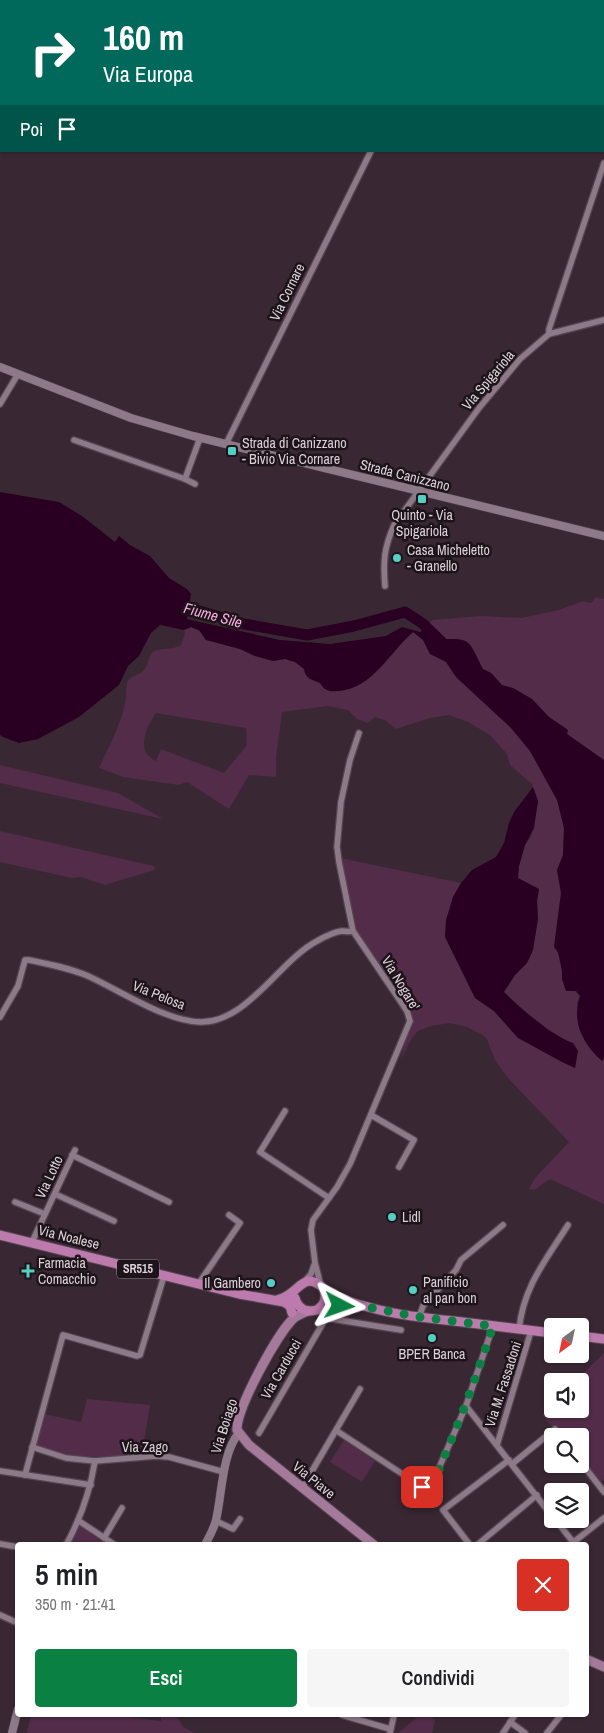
<!DOCTYPE html>
<html lang="it">
<meta charset="utf-8">
<style>
body{margin:0;font-family:"Archivo Narrow",sans-serif;background:#f6f6f6;color:#202124;height:100vh;display:flex;flex-direction:column;font-size:19px;white-space:nowrap}
*{box-sizing:border-box;margin:0}
p{font-size:16px;color:#757577}
.icon{flex:none;width:28px;height:28px;fill:none;stroke:currentColor;stroke-width:2;stroke-linecap:round;stroke-linejoin:round}
.map{position:relative;flex:1;overflow:hidden}
.sheet{position:absolute;left:15px;top:1542px;width:574px;height:175px;display:flex;flex-direction:column;background:#fff;border-radius:5px;box-shadow:0 1px 4px #0004}
.sheet>*{flex:none}
.hud{position:absolute;left:0px;top:0px;width:605px;height:152px;box-shadow:0 1px 4px #0004;background:#00695c;color:#fff;overflow:hidden}
.needle{width:32px;rotate:213deg}
.tools{position:absolute;left:544px;top:1318px;display:grid;gap:10px}
.tools a{display:grid;place-items:center;width:45px;height:45px;border-radius:5px;background:#fff;box-shadow:0 1px 4px #0004;font-size:25px}
.pin{position:absolute;display:grid;place-items:center;width:42px;height:42px;color:#fff;margin:-21px;border-radius:10px;box-shadow:0 2px 8px #0006}
.me{position:absolute;width:55px;margin:-28px;rotate:94deg;stroke-linejoin:round;filter:drop-shadow(0 0 4px #0008)}
.turn{display:flex;align-items:center;gap:18px;height:105px;padding:0 20px;font-size:22px}
.turn .icon{width:65px;height:65px;stroke-width:2.5}
.turn b{display:block;font-size:35px;line-height:42px}
.then{display:flex;align-items:center;height:48px;padding:0 20px;background:#0003;gap:10px;font-size:19px}
.round{display:grid;place-items:center;flex:none;width:52px;height:52px;border-radius:5px;background:#f6f6f6}
.head{display:flex;align-items:center;justify-content:space-between;height:85px;padding:0 20px}
h1{font-size:30px;font-weight:600;line-height:38px}
.button{display:flex;gap:10px;margin-top:auto;padding:10px 20px}
.button a{flex:1;height:58px;border-radius:5px;background:#0b8043;color:#fff;font-size:20px;font-weight:600;line-height:58px;text-align:center}
.button a+a{background:#f6f6f6;color:#202124}
.map>svg:first-child{display:block}
.green{fill:#522c48;fill-rule:evenodd}
.water{fill:#290021}
.lines{fill:none;stroke-linecap:round;stroke-linejoin:round}
.river{stroke:#290021;stroke-width:11}
.minor-casing{stroke:#554651;stroke-width:8}
.tertiary-casing{stroke:#554651;stroke-width:9}
.secondary-casing{stroke:#554651;stroke-width:11}
.primary-casing{stroke:#554651;stroke-width:11}
.minor{stroke:#8d7987;stroke-width:5.5}
.tertiary{stroke:#8d7987;stroke-width:8}
.secondary{stroke:#a5799a;stroke-width:9}
.primary{stroke:#bd7aac;stroke-width:9}
.route{stroke:#0b8043;stroke-width:9;stroke-dasharray:0 16.2}
.poi-dot{fill:#56cec3;stroke:#1c1419;stroke-width:2}
.labels{text-anchor:middle;dominant-baseline:central;stroke-width:5;stroke-linejoin:round;paint-order:stroke}
.shield{fill:#1c1419;stroke:#a3989f;stroke-width:1}
.shield-label{font-size:12px;font-weight:bold;fill:#ddd1d9}
.street-label{font-size:14px;fill:#ddd1d9;stroke:#1c1419}
.poi-label{font-size:14px;fill:#ddd1d9;stroke:#1c1419;text-anchor:start}
.water-label{font-size:15px;font-style:italic;fill:#faace4;stroke:#1c1419}
</style>
<div class="map">
<svg width="604" height="1733" viewBox="0 0 604 1733">
<rect width="100%" height="100%" fill="#392834"/>
<g class="green">
<path d="M596 597 604 599V760L567 734 568 730 549 717 532 699 513 688 502 685 491 673 483 669C469 643 471 636 439 640L435 635V630L429 625 432 620 482 616 521 618 559 610 583 601 591 603Z"/>
<path d="M191 627 224 645 240 649 255 656 273 661 285 659 295 662 304 669 309 679 320 683 324 689 407 638 413 632 423 640 430 654 446 661 456 677 511 728 530 751 557 800 564 828 563 855 557 870 561 893 554 947C561 956 562 968 562 979L580 996 577 1003 602 1061 604 1058V1204L550 1179 534 1190 529 1189 535 1178 569 1142 508 1078 495 1060 487 1039 481 1034 467 1027 450 1023 431 1026 418 1031 412 1038 401 1059 409 1023 355 936 340 858 461 883 453 897 445 937 475 998 494 1011 518 1038 573 1043C551 1036 521 1008 504 992L515 975 527 963 533 950 538 912 537 901 539 889 518 879 519 866 525 845 531 837 538 801 532 784 510 765 507 754 490 735 468 722 449 715 430 718 396 729 385 720 375 717 368 723 357 719 348 710 328 706 282 712 276 757V777L249 775 229 809 187 782 179 785 123 777 99 768C109 747 120 726 125 704 127 697 125 687 128 681 131 675 140 675 144 670 149 665 148 653 155 651 164 647 170 651 181 645L185 634 184 630ZM156 713 246 728 247 745 224 773 161 749 156 761C135 751 146 728 156 713Z"/>
<path d="M0 765 118 793 163 819 0 783Z"/>
<path d="M0 831 153 866 155 868 154 870 105 885 81 877 72 878 0 862Z"/>
<path d="M604 1353V1479L600 1483 580 1459V1436H560L542 1415 552 1405V1409H580V1381H576Z"/>
<path d="M87 1399 150 1405 142 1454 100 1457 70 1455 35 1446 44 1414 81 1422Z"/>
<path d="M344 1440 375 1461 362 1482 330 1462Z"/>
<path d="M79 1525 106 1545H67Z"/>
<path d="M31 1715H109L161 1721V1715H176L183 1727 195 1733H27Z"/>
<path d="M420 1715H428L435 1720 432 1733H398Z"/>
</g>
<g class="water">
<path d="M0 492 59 502 82 516 115 542 119 536 130 545 150 556 169 578 187 589 191 594 187 619 280 640 330 644 386 636 402 627 420 632 429 625 435 630V635L439 640C472 636 469 642 483 669L491 673 502 685 513 688 532 699 549 717 568 730 567 734 604 760V1058L602 1061C583 1044 571 1022 580 996L576 991H566L562 979V971L558 952 554 947 561 893 557 870 563 855 564 828 557 800 530 751 511 728 456 677 446 662 430 654 423 640 413 632C389 653 373 688 339 691 329 692 325 691 320 683 312 679 305 679 304 669L295 662 285 659 273 661 255 656 240 649 206 640 199 630 191 627 184 630 160 625 151 633 139 656 128 666 119 685 79 717 38 739 19 743 3 737 0 735Z"/>
<path d="M533 787 538 801 534 828 525 845 519 866 518 878 539 889 537 901 538 919 533 950 527 963 515 975 504 992C520 1008 552 1036 573 1043L578 1051 575 1068 562 1062 518 1038 494 1011 475 998 445 937 446 920 453 897 461 883 472 870 496 857 504 843 509 823 514 812Z"/>
</g>
<g class="lines">
<path class="river" d="M175 604 244 624 307 635 354 626 405 612 422 623 451 651"/>
<g class="minor-casing">
<g id="minor">
<path d="M248 0 250 1"/>
<path d="M441 1 442 0"/>
<path d="M549 334V329L604 163"/>
<path d="M0 404 18 374"/>
<path d="M74 440 185 479 200 438"/>
<path d="M226 444 371 151"/>
<path d="M185 479 195 484"/>
<path d="M385 586C383 561 384 548 394 525L479 408 520 359 549 334 604 320"/>
<path d="M0 1017 18 986 25 960H29C49 964 69 968 88 976 119 990 165 1021 200 1022 247 1023 279 961 317 941 324 937 334 932 342 931 345 931 349 932 353 931"/>
<path d="M285 1111 260 1152 329 1198"/>
<path d="M371 1115 414 1140 399 1167"/>
<path d="M72 1155 169 1202"/>
<path d="M55 1194 114 1221"/>
<path d="M15 1202 45 1214"/>
<path d="M32 1242 75 1150"/>
<path d="M304 1282 311 1274 314 1265"/>
<path d="M200 1285 201 1280 240 1223 229 1215"/>
<path d="M321 1286 315 1263 311 1230 313 1220 337 1187 350 1164 410 1021 407 1011 353 931 339 862 337 847 341 802 350 760 359 733"/>
<path d="M419 1317 423 1306 456 1270 461 1260 503 1225"/>
<path d="M519 1330C523 1287 546 1260 568 1225"/>
<path d="M466 1406 552 1516"/>
<path d="M337 1431 422 1487H428L432 1484 466 1406 493 1326"/>
<path d="M259 1433 326 1318 401 1330"/>
<path d="M497 1445 531 1331"/>
<path d="M32 1447 66 1458 95 1461 156 1456 169 1457 224 1472"/>
<path d="M580 1461 604 1492"/>
<path d="M512 1464 555 1429 561 1436"/>
<path d="M0 1471 91 1485"/>
<path d="M25 1475 63 1335 137 1356 140 1355 164 1276"/>
<path d="M302 1488 360 1389"/>
<path d="M555 1519 573 1542"/>
<path d="M79 1521 115 1545"/>
<path d="M216 1521 233 1529 240 1519"/>
<path d="M104 1538 122 1508"/>
<path d="M0 1544 18 1547"/>
<path d="M66 1545C81 1518 90 1491 95 1461"/>
<path d="M470 1545 443 1510 509 1460"/>
<path d="M477 1545 537 1495"/>
<path d="M570 1545 604 1518"/>
<path d="M0 1615 18 1623"/>
<path d="M342 1715 390 1729"/>
<path d="M510 1722 525 1733"/>
<path d="M390 1733 394 1715"/>
<path d="M503 1733 515 1715"/>
<path d="M547 1733 561 1715"/>
</g>
</g>
<g class="tertiary-casing">
<g id="tertiary">
<path d="M0 367 131 418 193 436 604 536"/>
<path d="M205 1545C209 1537 214 1529 216 1520 222 1495 222 1452 239 1433"/>
<path d="M12 1733 18 1709"/>
</g>
</g>
<g class="secondary-casing">
<g id="secondary">
<path d="M308 1311C303 1313 298 1315 294 1318 278 1332 236 1409 237 1430L249 1445 374 1545"/>
<path d="M586 1659 604 1667"/>
</g>
</g>
<g class="primary-casing">
<g id="primary">
<path d="M0 1235 239 1294 284 1302 296 1303"/>
<path d="M295 1298C298 1309 306 1313 317 1310 325 1305 327 1297 323 1288"/>
<path d="M277 1300C293 1297 299 1282 309 1281 318 1281 322 1288 329 1292 340 1298 355 1304 368 1307 396 1315 425 1318 454 1321 487 1325 520 1329 552 1333"/>
<path d="M284 1302 290 1306 292 1313"/>
<path d="M321 1308 333 1305 357 1307"/>
<path d="M580 1336 604 1339"/>
</g>
</g>
<use href="#minor" class="minor"/>
<use href="#tertiary" class="tertiary"/>
<use href="#secondary" class="secondary"/>
<use href="#primary" class="primary"/>
</g>
<g class="lines">
<path class="route" d="M340 1306 367 1307 419 1317 493 1326C478 1371 463 1414 444 1457 440 1467 436 1480 428 1487H422"/>
</g>
<g class="poi-dot">
<rect x="227" y="446" width="10" height="10" rx="2.5"/>
<rect x="417" y="494" width="10" height="10" rx="2.5"/>
<circle cx="397" cy="558" r="5"/>
<circle cx="392" cy="1217" r="5"/>
<path d="M25.5 1263.5h5v5h5v5h-5v5h-5v-5h-5v-5h5z"/>
<circle cx="271" cy="1283" r="5"/>
<circle cx="413" cy="1290" r="5"/>
<circle cx="432" cy="1338" r="5"/>
</g>
<g class="labels">
<rect class="shield" x="117" y="1259.5" width="42" height="19" rx="4"/>
<g class="shield-label">
<text x="138" y="1269">SR515</text>
</g>
<g class="street-label">
<text transform="translate(287 292) rotate(-64)">Via Cornare</text>
<text transform="translate(488 380) rotate(-50)">Via Spigariola</text>
<text transform="translate(405 475) rotate(14)">Strada Canizzano</text>
<text transform="translate(401 983) rotate(59)">Via Nogare'</text>
<text transform="translate(159 995) rotate(22)">Via Pelosa</text>
<text transform="translate(49 1177) rotate(-65)">Via Lotto</text>
<text transform="translate(69 1237) rotate(14)">Via Noalese</text>
<text transform="translate(281 1369) rotate(-60)">Via Carducci</text>
<text transform="translate(503 1384) rotate(-72)">Via M. Fassadoni</text>
<text transform="translate(224 1426) rotate(-72)">Via Boiago</text>
<text x="145" y="1447">Via Zago</text>
<text transform="translate(314 1480) rotate(39)">Via Piave</text>
</g>
<g class="poi-label">
<text x="242" y="443">Strada di Canizzano<tspan x="242" dy="16">- Bivio Via Cornare</tspan></text>
<text x="422" y="515" text-anchor="middle">Quinto - Via<tspan x="422" dy="16">Spigariola</tspan></text>
<text x="407" y="550">Casa Micheletto<tspan x="407" dy="16">- Granello</tspan></text>
<text x="402" y="1217">Lidl</text>
<text x="38" y="1263">Farmacia<tspan x="38" dy="16">Comacchio</tspan></text>
<text x="423" y="1282">Panificio<tspan x="423" dy="16">al pan bon</tspan></text>
<text x="261" y="1283" text-anchor="end">Il Gambero</text>
<text x="432" y="1354" text-anchor="middle">BPER Banca</text>
</g>
<g class="water-label">
<text transform="translate(213 615) rotate(15)">Fiume Sile</text>
</g>
</g>
</svg>
<div class="tools">
<a><svg class="needle" viewBox="-14 -14 28 28"><path d="M0-13l5 13h-10z" fill="#e53935"/><path d="M0 13l5-13h-10z" fill="#757577"/></svg></a>
<a><svg class="icon" aria-label="sound" viewBox="0 0 24 24"><path d="M4 9h4l5-4v14l-5-4H4zM17 9q2 3 0 6"/></svg></a>
<a><svg class="icon" aria-label="search" viewBox="0 0 24 24"><circle cx="10" cy="10" r="6"/><path d="M15 15l6 6"/></svg></a>
<a><svg class="icon" aria-label="layers" viewBox="0 0 24 24"><path d="M12 4l9 5-9 5-9-5zM3 14l9 5 9-5"/></svg></a>
</div>
<div class="pin" style="left:422px;top:1487px;background:#d93025"><svg class="icon" aria-label="arrive" viewBox="0 0 24 24"><path d="M6 21V4h12l-3 4 3 4H6"/></svg></div>
<svg class="me" style="left:340px;top:1306px" viewBox="-20 -20 40 40"><path d="M0-17L14 15 0 8-14 15z" fill="#0b8043" stroke="#fff" stroke-width="4"/></svg>
<div class="hud">
<div class="turn"><svg class="icon" aria-label="right" viewBox="0 0 24 24"><path d="M7 20v-9h11M14 6l5 5-5 5"/></svg><div><b>160 m</b>Via Europa</div></div>
<div class="then">Poi<svg class="icon" aria-label="arrive" viewBox="0 0 24 24"><path d="M6 21V4h12l-3 4 3 4H6"/></svg></div>
</div>
<section class="sheet">
<div class="head"><div><h1>5 min</h1><p>350 m · 21:41</p></div><a class="round" style="background:#d93025;color:#fff"><svg class="icon" aria-label="close" viewBox="0 0 24 24"><path d="M6 6l12 12M18 6L6 18"/></svg></a></div>
<div class="button"><a>Esci</a><a>Condividi</a></div>
</section>
</div>
